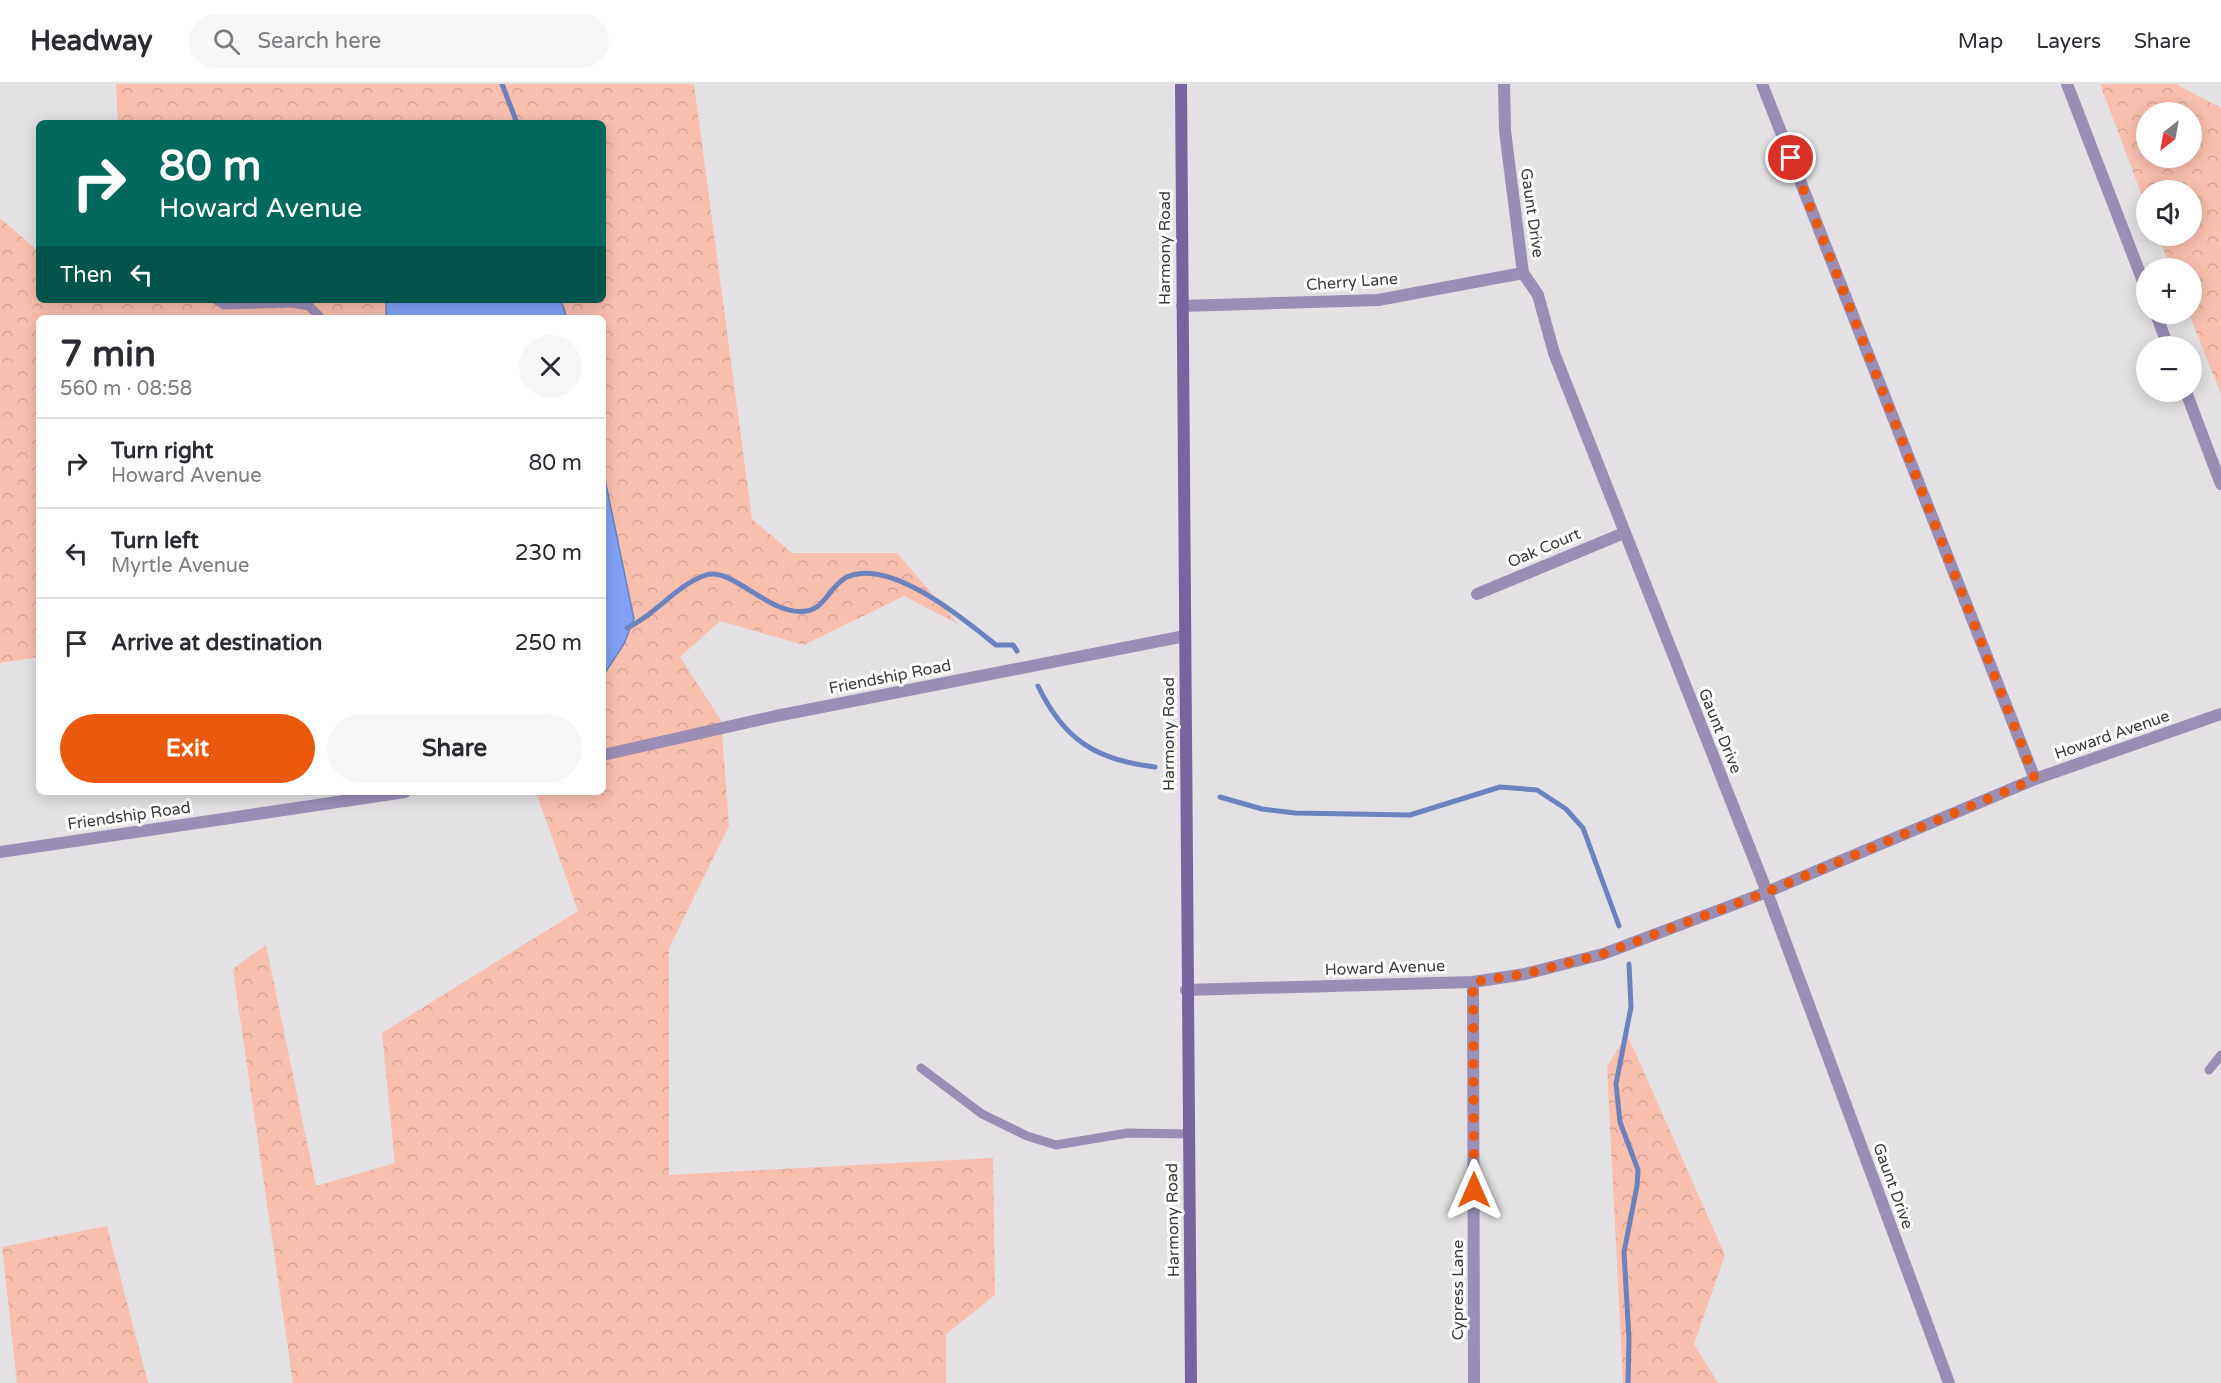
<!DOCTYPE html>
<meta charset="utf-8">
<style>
body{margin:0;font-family:"Varela Round",sans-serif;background:#f7f7f7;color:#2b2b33;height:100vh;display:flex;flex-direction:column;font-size:22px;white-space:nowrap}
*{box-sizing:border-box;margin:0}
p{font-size:20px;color:#7c7c81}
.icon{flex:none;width:33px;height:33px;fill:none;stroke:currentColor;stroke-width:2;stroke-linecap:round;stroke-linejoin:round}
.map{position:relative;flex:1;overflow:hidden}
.details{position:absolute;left:36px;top:231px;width:570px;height:480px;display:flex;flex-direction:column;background:#fff;border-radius:9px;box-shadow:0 3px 15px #0003}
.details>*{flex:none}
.banner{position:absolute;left:36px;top:36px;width:570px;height:183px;border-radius:9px;box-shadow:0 3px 15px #0003;background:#00695c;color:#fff;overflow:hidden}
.needle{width:39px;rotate:211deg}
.controls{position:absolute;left:2136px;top:18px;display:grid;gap:12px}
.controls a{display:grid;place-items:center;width:66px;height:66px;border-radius:50%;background:#fff;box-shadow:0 3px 15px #0003;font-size:30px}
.pin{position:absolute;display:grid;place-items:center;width:51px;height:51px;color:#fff;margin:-26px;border:3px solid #fff;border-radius:50%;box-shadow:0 2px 6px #0007}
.me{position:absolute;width:66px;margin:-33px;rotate:0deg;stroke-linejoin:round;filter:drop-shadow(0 0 4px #0008)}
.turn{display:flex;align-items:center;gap:21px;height:126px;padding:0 24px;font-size:27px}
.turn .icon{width:78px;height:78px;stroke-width:2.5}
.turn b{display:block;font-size:42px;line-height:51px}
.then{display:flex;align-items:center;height:57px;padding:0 24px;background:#0003;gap:12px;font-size:22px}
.round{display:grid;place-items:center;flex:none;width:63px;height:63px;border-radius:32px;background:#f7f7f7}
.headline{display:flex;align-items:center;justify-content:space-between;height:102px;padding:0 24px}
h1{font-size:36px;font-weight:700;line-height:45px}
.button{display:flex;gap:12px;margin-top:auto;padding:12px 24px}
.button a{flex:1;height:69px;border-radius:36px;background:#ea580c;color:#fff;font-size:24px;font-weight:700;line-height:69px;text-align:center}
.button a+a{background:#f7f7f7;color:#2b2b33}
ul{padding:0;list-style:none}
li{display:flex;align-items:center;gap:18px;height:90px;padding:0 24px;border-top:2px solid #e1e1e2}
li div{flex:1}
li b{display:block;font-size:22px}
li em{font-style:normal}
header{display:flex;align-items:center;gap:36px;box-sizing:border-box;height:84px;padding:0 30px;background:#fff;border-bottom:2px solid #e1e1e2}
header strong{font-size:28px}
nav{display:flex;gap:33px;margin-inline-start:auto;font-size:21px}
.search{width:420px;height:54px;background:#f7f7f7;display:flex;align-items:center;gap:15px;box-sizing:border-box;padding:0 21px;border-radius:33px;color:#7c7c81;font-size:22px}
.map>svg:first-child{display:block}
.forest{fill:url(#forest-crowns);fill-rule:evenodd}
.water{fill:#80a1f6;stroke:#6c83be;stroke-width:1.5}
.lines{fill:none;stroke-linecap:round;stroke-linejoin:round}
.stream{stroke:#6c83be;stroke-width:5}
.service{stroke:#9a8eb5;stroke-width:9}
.minor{stroke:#9a8eb5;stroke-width:12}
.tertiary{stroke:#9a8eb5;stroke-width:12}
.secondary{stroke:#78659d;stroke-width:12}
.route{stroke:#ea580c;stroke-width:10;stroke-dasharray:0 18}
.labels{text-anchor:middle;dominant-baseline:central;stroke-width:6;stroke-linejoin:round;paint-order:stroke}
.street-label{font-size:16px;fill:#3d3c3d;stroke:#fff}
</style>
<header>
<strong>Headway</strong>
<div class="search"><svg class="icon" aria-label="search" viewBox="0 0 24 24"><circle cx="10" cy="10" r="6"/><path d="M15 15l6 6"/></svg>Search here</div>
<nav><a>Map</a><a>Layers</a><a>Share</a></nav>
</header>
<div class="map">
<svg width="2221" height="1299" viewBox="0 0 2221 1299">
<defs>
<pattern id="forest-crowns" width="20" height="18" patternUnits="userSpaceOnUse" patternTransform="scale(1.5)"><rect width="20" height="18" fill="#f9bfaf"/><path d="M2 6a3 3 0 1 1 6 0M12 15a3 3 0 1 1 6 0" fill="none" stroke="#d6a597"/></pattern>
</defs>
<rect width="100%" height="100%" fill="#e3e1e3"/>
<g class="forest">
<path d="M116 0H694L752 435 792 469H897L958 540 904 512 804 561 720 537 680 573 721 636 729 742 669 864V1091L993 1074 995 1211 946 1250V1299H293L233 885 266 861 316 1102 395 1079 382 949 578 827 536 708H603V234H39V573L0 579V134L39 168V216H603V39H118Z"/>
<path d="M2100 0H2176L2221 24V310L2189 230H2192V184H2171L2158 152H2192V106H2146V122ZM2146 28H2192V74H2146Z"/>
<path d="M1627 950 1725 1171 1694 1260 1718 1299H1623L1607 983Z"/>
<path d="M107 1142 148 1299H17L2 1163Z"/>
</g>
<g class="water">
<path d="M386 216H561L567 234H386Z"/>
<path d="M603 386 634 535 624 560 603 592Z"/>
</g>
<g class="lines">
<g class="stream">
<path d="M502 0 517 39"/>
<path d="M627 544C657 530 676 501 706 491 732 482 770 533 806 527 826 524 830 501 847 493 889 474 960 532 991 557L996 561H1013L1017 567"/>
<path d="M1038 602C1064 656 1096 676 1155 683"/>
<path d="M1220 713 1262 725 1295 729 1410 731 1500 703 1537 706 1566 725 1583 744 1619 842"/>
<path d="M1628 1299 1629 1255 1624 1168 1637 1102 1638 1086 1620 1038 1616 1000 1631 923 1629 880"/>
</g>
<g class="service">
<path d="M216 216 224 221 292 219 309 222 321 234"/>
<path d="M921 984 982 1030 1027 1052 1056 1061 1128 1049 1188 1050"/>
<path d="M2209 986 2221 971"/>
</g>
<g class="minor">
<path d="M1504 0 1505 47 1523 189 1538 211 1554 269 1767 808 1949 1299"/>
<path d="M1762 0 2035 695"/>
<path d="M1182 222 1378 216 1523 189"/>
<path d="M1477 510 1624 449"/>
<path d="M1473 898 1474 1299"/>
<path d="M1186 906 1473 898 1525 890 1603 870 1767 808 2035 695 2221 630"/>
</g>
<g class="tertiary">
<path d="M2067 0 2146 205"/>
<path d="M2156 230 2168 262"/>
<path d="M2186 308 2221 400"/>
<path d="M603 671 776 632 1185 552"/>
<path d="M0 768 405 708"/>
</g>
<path class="secondary" d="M1181 0 1191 1299"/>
</g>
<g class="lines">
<path class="route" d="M1474 1106 1473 898 1525 890 1603 870 1767 808 2035 695 1791 74"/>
</g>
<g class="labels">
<g class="street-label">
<text transform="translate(1532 129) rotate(82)">Gaunt Drive</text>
<text transform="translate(1165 164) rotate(-90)">Harmony Road</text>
<text transform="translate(1352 198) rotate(-4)">Cherry Lane</text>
<text transform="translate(1544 464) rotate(-23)">Oak Court</text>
<text transform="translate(890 593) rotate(-11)">Friendship Road</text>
<text transform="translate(1720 647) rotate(68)">Gaunt Drive</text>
<text transform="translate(1169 650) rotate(-90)">Harmony Road</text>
<text transform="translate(2112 651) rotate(-19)">Howard Avenue</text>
<text transform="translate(129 732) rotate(-8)">Friendship Road</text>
<text transform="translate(1385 884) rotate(-2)">Howard Avenue</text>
<text transform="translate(1893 1102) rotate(70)">Gaunt Drive</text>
<text transform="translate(1173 1136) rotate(-91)">Harmony Road</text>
<text transform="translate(1458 1206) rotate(-90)">Cypress Lane</text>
</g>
</g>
</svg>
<div class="controls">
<a><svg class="needle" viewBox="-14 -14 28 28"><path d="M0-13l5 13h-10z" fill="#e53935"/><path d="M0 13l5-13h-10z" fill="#7c7c81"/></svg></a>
<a><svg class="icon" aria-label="sound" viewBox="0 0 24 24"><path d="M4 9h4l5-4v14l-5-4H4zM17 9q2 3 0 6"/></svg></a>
<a>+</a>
<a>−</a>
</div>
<div class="pin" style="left:1791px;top:74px;background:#d93025"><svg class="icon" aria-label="arrive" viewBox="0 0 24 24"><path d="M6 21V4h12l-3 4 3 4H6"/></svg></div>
<svg class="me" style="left:1474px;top:1106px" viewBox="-20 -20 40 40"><path d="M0-17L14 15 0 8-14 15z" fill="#ea580c" stroke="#fff" stroke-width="4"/></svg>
<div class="banner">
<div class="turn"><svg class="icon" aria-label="right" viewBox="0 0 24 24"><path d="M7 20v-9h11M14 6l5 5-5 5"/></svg><div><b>80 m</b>Howard Avenue</div></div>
<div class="then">Then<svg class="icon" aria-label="left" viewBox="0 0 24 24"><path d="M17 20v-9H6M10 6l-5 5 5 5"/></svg></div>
</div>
<section class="details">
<div class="headline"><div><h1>7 min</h1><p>560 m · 08:58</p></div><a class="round"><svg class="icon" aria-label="close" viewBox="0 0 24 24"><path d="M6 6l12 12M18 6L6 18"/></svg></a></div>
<ul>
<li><svg class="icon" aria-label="right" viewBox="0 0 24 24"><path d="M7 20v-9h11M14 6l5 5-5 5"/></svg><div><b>Turn right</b><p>Howard Avenue</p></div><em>80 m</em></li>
<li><svg class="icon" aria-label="left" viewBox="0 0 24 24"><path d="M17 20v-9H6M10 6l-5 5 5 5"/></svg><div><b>Turn left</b><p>Myrtle Avenue</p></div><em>230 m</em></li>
<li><svg class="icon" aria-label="arrive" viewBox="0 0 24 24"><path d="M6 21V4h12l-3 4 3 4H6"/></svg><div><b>Arrive at destination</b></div><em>250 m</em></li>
</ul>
<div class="button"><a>Exit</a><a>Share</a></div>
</section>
</div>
